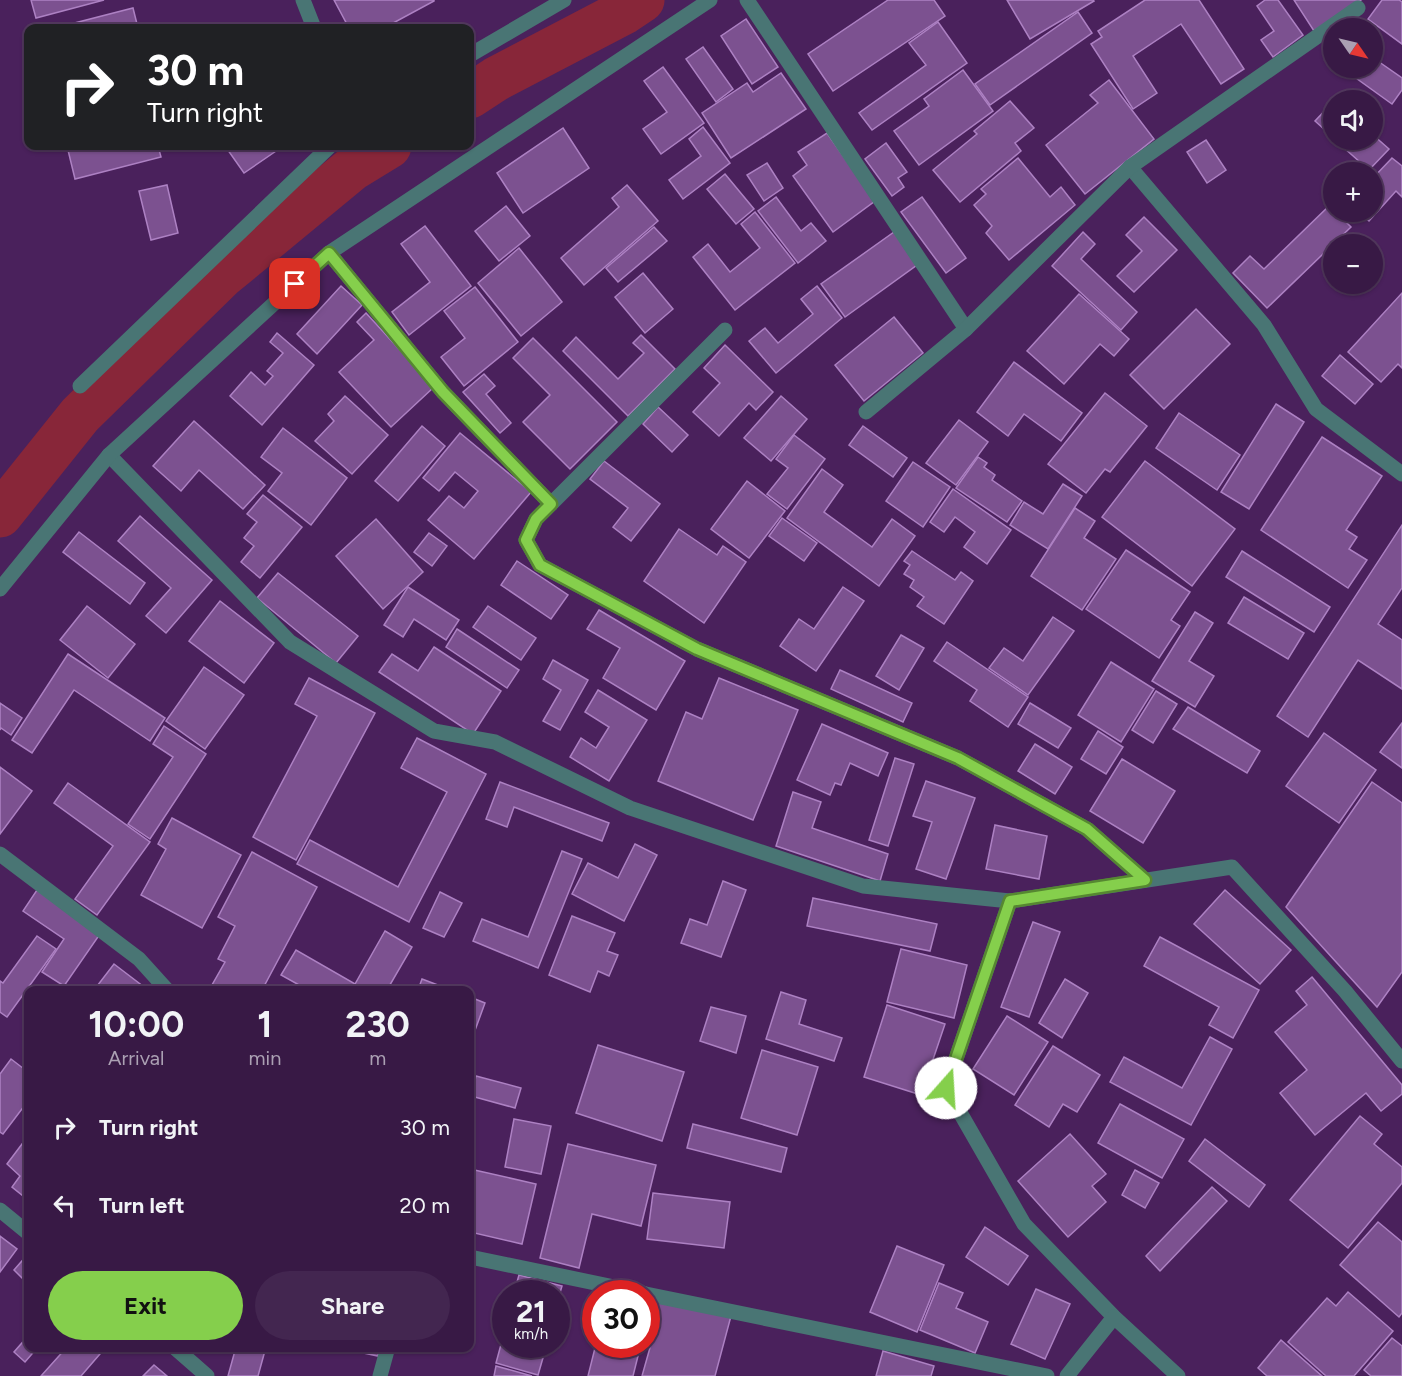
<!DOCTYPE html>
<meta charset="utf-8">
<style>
body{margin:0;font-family:Figtree,sans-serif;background:#432650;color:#f1f3f6;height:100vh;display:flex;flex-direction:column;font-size:22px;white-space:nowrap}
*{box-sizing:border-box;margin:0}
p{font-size:20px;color:#aba0b3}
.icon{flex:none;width:33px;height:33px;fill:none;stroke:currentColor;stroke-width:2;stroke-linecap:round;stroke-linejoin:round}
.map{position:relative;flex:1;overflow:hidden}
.side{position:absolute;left:24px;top:986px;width:450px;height:366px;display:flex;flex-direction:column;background:#381945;border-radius:12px;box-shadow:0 2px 4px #0004,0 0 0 2px #52385e}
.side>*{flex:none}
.banner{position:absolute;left:24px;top:24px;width:450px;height:126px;border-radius:12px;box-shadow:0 2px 4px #0004,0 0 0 2px #52385e;background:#202124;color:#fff;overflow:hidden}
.needle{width:39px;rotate:124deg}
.controls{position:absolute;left:1323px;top:18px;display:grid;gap:12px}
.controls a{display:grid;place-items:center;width:60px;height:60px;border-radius:50%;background:#381945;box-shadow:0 2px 4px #0004,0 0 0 2px #52385e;font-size:30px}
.speed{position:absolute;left:492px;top:1280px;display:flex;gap:12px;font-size:30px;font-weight:700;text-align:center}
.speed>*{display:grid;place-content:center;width:78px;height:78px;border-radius:50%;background:#381945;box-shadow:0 2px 4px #0004,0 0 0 2px #52385e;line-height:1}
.speed small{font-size:15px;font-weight:400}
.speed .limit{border:9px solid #d22;background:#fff;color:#111}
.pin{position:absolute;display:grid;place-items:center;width:51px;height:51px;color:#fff;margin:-26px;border-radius:12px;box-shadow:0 3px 9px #0006}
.me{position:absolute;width:66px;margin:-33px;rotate:19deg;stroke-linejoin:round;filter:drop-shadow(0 0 4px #0008)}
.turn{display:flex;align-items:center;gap:21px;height:126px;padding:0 24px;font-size:27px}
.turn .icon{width:78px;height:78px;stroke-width:2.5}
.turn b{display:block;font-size:42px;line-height:51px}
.eta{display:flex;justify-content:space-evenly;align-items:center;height:102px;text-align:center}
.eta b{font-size:36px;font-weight:700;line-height:42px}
.primary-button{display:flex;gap:12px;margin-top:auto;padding:12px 24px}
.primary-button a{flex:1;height:69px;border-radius:36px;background:#85cf4c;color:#111;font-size:24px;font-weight:700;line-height:69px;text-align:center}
.primary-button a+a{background:#432650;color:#f1f3f6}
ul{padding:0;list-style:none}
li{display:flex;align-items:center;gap:18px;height:78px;padding:0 24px}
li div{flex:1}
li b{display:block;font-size:22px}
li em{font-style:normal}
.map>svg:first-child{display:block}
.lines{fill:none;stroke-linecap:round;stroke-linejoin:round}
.canal{stroke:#882639;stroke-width:45}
.building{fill:#7c5190;stroke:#ad81c3;stroke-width:1.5}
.minor{stroke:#497574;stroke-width:15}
.route-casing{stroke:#568731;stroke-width:15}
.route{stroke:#85cf4c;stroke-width:10}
</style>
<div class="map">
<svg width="1402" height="1376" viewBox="0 0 1402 1376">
<rect width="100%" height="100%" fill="#4a215c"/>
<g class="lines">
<g class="canal">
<path d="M470 96 496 79 624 12 642 0"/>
<path d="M0 515 80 415 222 276 353 168 389 146"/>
</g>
</g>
<g class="building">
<path d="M31 0H104L36 18Z"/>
<path d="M334 0H434V1L384 28H349Z"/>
<path d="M888 0H934L945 16 833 91 808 54Z"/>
<path d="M1007 0H1093L1094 1 1030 39Z"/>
<path d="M1145 0H1199L1244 69 1221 84 1181 24 1133 56 1157 93 1133 109 1091 44 1102 37 1098 31Z"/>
<path d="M1265 0H1278L1303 35 1273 57 1261 40 1274 31 1257 6Z"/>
<path d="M1294 0H1361L1314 31Z"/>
<path d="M1382 0H1399L1402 2V44L1368 19Z"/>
<path d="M133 8 138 28H55Z"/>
<path d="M1078 12 1092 33 990 105 975 84Z"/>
<path d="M746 19 778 67 752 84 721 36Z"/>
<path d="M938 22 967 63 872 130 859 113 926 65 909 43Z"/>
<path d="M703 47 733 89 716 102 686 59Z"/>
<path d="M1372 57 1402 78V90L1392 104 1342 68H1372Z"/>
<path d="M663 67 704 123 661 154 643 129 667 112 644 81Z"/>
<path d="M963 70 993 111 919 165 894 131 929 106 924 99Z"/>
<path d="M781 73 806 109 731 158 702 113 747 83 753 92Z"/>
<path d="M1109 80 1154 139 1085 194 1046 145 1098 103 1090 95Z"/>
<path d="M1010 101 1034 128 1015 143 1021 151 960 202 933 170 977 134 974 131Z"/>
<path d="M1334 101V138L1315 121Z"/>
<path d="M703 127 730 163 683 199 669 180 701 156 689 139Z"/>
<path d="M563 128 589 168 523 213 497 173Z"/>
<path d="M827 133 875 201 833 232 793 176 807 165 798 152Z"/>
<path d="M1372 134 1389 149 1369 170 1335 140H1372Z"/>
<path d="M1206 140 1226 170 1207 183 1187 152Z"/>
<path d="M886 143 907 172 898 178 904 187 892 196 865 159Z"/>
<path d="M67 146H158L161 157 75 179Z"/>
<path d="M225 146H281L282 147 244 173Z"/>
<path d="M1018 158 1050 197 1061 187 1075 205 1009 260 986 233 992 226 974 205 986 194 981 189Z"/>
<path d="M1392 158 1402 166V197L1396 191 1369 221 1359 212H1372V179Z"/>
<path d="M767 163 783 188 764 201 747 175Z"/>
<path d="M725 174 754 209 736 224 707 189Z"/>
<path d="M167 185 178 233 151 240 139 191Z"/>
<path d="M627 185 658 221 584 285 561 258 619 207 612 198Z"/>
<path d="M776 197 801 231 811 223 826 241 798 263 758 211Z"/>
<path d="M922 197 966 258 946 273 901 212Z"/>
<path d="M1330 205 1334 212H1336L1351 227 1267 308 1233 273 1250 256 1264 269Z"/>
<path d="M506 206 530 236 499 261 475 231Z"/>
<path d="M755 212 795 263 735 310 693 257 708 244 730 272 760 248 741 224Z"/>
<path d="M1144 217 1177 250 1134 292 1117 276 1142 251 1126 235Z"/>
<path d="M425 226 471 286 409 335 392 312 430 282 401 244Z"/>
<path d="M654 227 667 241 618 282 606 268Z"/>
<path d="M894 232 917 265 845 317 821 284Z"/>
<path d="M1083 232 1095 244 1081 259 1137 312 1121 330 1052 266Z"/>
<path d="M519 248 562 302 521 336 478 283Z"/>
<path d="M643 273 673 309 645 333 615 297Z"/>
<path d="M341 286 362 305 317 354 297 334Z"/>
<path d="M817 286 842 318 776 373 749 341 765 328 778 343 813 314 801 299Z"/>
<path d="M475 287 518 342 464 386 441 357 465 338 444 311Z"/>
<path d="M1402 293V368L1398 364 1381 382 1348 352Z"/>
<path d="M1079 294 1129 339 1114 356 1100 344 1064 384 1027 351Z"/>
<path d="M1196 309 1230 344 1164 409 1130 375Z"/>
<path d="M366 313 434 387 391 427 339 372 374 340 357 322Z"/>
<path d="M894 317 923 353 864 401 835 365Z"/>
<path d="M277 333 314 365 262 425 230 396 251 372 265 385 273 376 267 371 283 353 270 342Z"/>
<path d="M641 335 675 369 628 416 563 351 576 337 618 379 644 353 633 343Z"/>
<path d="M533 338 617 422 570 469 523 422 550 395 513 358Z"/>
<path d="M725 345 773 392 756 410 749 403 719 436 693 412 720 383 704 368Z"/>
<path d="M1340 355 1373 384 1355 404 1322 376Z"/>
<path d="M1014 362 1082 413 1061 441 1024 414 1008 436 977 412Z"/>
<path d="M484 374 495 386 486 394 511 423 500 433 463 392Z"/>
<path d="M1105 393 1147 426 1110 472 1105 469 1086 493 1048 464Z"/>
<path d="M345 396 388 435 352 474 315 441 334 421 328 414Z"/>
<path d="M781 396 807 419 771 461 744 438Z"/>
<path d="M1276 404 1304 422 1249 509 1221 492Z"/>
<path d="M658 407 688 435 672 452 643 424Z"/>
<path d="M1179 413 1240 455 1217 490 1156 448Z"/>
<path d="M959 420 988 442 956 485 926 463Z"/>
<path d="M194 421 265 485 243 509 199 470 181 491 153 466Z"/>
<path d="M422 426 445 446 398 501 375 481Z"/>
<path d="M863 426 907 458 893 477 849 445Z"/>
<path d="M283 428 347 478 311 525 268 491 282 473 261 457Z"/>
<path d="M460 433 531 492 474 559 428 520 449 496 464 508 478 491 455 472 439 491 423 478Z"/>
<path d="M794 435 825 459 787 509 767 494 788 468 776 459Z"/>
<path d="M1322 437 1382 476 1346 530 1357 537 1349 549 1367 560 1348 588 1261 530Z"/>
<path d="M978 457 987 463 984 467 995 475 992 480 1022 501 1007 522 956 488Z"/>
<path d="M604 461 660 504 631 541 613 527 628 508 590 479Z"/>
<path d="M1145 461 1235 529 1192 586 1102 517Z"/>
<path d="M913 462 950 487 923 527 886 501Z"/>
<path d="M822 469 843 485 824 512 872 547 892 519 915 536 879 586 787 518Z"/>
<path d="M747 481 785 511 749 558 711 529Z"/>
<path d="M1063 484 1082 496 1048 549 1010 525 1024 502 1043 514Z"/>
<path d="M953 489 1011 530 987 564 964 547 975 532 955 517 944 532 930 522Z"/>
<path d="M263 495 302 527 260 578 241 562 254 546 244 538 257 522 247 514Z"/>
<path d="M1075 508 1095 521 1084 538 1116 559 1082 610 1031 576Z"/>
<path d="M140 516 212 580 166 633 146 616 171 588 118 541Z"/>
<path d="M782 518 817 543 804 561 769 536Z"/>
<path d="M376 519 423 572 383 609 336 556Z"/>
<path d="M1402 525V588L1378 624 1402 640V689L1358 660 1308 737 1277 716Z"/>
<path d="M679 529 717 555 723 546 746 562 704 623 644 581Z"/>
<path d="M79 532 145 583 130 604 63 552Z"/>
<path d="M429 533 447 546 432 566 414 552Z"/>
<path d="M1126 550 1190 592 1171 620 1180 626 1159 658 1086 609Z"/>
<path d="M912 551 955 580 961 572 973 581 944 624 917 606 924 597 910 587 914 580 904 574 910 565 904 561Z"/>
<path d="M1242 551 1330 607 1314 632 1226 577Z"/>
<path d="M517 561 568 595 551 619 501 585Z"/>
<path d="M278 573 358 636 336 663 257 598Z"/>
<path d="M408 587 459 620 446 640 414 619 403 637 384 625Z"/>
<path d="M843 587 864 601 816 671 780 646 799 619 814 629Z"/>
<path d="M1244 597 1304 633 1288 659 1228 623Z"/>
<path d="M220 601 274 643 244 683 189 641Z"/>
<path d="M87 606 135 644 108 678 60 640Z"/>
<path d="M488 606 536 638 521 660 473 627Z"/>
<path d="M599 610 685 661 656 710 603 678 620 648 587 629Z"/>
<path d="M1195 612 1213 623 1189 661 1214 676 1195 707 1152 681Z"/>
<path d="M1053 617 1074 631 1028 695 989 668 1004 648 1023 661Z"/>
<path d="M457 629 519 670 507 688 446 647Z"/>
<path d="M901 635 924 648 899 690 876 676Z"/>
<path d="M947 642 1028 697 1008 727 970 701 977 690 934 661Z"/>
<path d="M434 647 501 691 473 734 379 672 392 654 418 671Z"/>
<path d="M68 654 165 718 150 741 74 690 32 753 12 740Z"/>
<path d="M553 660 588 680 560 730 543 721 561 690 543 679Z"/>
<path d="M1111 662 1154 689 1121 742 1078 715Z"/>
<path d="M204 667 244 695 205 749 166 721Z"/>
<path d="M840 670 912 703 903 722 831 689Z"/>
<path d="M309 678 375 713 296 860 253 837 317 716 295 704Z"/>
<path d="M719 678 798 710 753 820 658 781 686 712 702 719Z"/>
<path d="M598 690 647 720 609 781 570 757 581 738 596 748 609 727 585 712Z"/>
<path d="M1156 691 1177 704 1153 743 1132 730Z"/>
<path d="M0 703 22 718 11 735 1 728 0 730Z"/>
<path d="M1030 703 1071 728 1058 748 1018 724Z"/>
<path d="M1188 707 1260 751 1247 773 1173 729Z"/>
<path d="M1402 723V768L1380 752Z"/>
<path d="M822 724 888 753 878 776 850 763 841 785 835 783 830 795 797 780Z"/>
<path d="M164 726 206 754 150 839 128 824 173 757 153 744Z"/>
<path d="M1098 731 1123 747 1106 774 1081 759Z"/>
<path d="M1324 733 1376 770 1339 823 1286 786Z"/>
<path d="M417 738 486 774 409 922 297 864 310 840 398 887 447 792 401 768Z"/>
<path d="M1035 744 1072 767 1055 794 1018 771Z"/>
<path d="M895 758 914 764 888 846 869 840Z"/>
<path d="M1122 759 1175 791 1143 843 1090 811Z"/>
<path d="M0 767 32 791 0 834Z"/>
<path d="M926 781 975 798 946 879 916 869 932 822 913 816Z"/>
<path d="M500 782 609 823 602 841 514 807 507 827 486 819Z"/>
<path d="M1372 782 1402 803V972L1377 1007 1286 907Z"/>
<path d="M68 783 150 842 97 915 75 899 113 846 54 803Z"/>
<path d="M793 792 821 802 812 828 888 854 880 881 776 846Z"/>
<path d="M172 818 241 855 202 928 141 895 166 849 158 844Z"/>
<path d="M995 825 1047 836 1039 879 986 869Z"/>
<path d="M635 844 657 855 624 921 572 894 588 863 618 878Z"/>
<path d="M562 851 582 859 538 968 473 941 482 919 528 937Z"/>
<path d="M252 852 317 887 262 990H221L212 985 225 962 218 959 235 926 218 917Z"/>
<path d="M723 881 746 890 721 957 681 943 690 919 707 925Z"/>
<path d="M37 890 100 934 64 986 42 972 64 939 23 911Z"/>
<path d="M1225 890 1291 950 1260 984 1194 924Z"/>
<path d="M440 892 462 903 444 937 423 928Z"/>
<path d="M813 898 937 924 930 951 807 926Z"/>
<path d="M572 916 615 933 607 951 618 955 609 976 598 971 590 992 549 975Z"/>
<path d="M1033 922 1060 932 1029 1017 1001 1007Z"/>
<path d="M385 931 412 947 387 990H308L281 975 296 950 355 984Z"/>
<path d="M37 936 56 949 7 1017 0 1012V981L3 983Z"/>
<path d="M1160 937 1259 990 1233 1038 1209 1025 1219 1007 1144 966Z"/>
<path d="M901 949 967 965 954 1018 887 1002Z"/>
<path d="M114 964 148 990H94Z"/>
<path d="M1312 977 1402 1085V1094L1381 1111 1366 1093 1315 1135 1280 1093 1307 1070 1275 1032 1307 1005 1296 991Z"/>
<path d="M422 979 451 990H418Z"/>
<path d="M1065 979 1088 993 1062 1038 1039 1023Z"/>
<path d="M781 992 806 1000 799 1024 842 1038 834 1061 766 1039Z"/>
<path d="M470 997 485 1003 470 1044Z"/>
<path d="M887 1005 945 1024 921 1095 864 1077Z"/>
<path d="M711 1007 746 1016 736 1053 700 1041Z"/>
<path d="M1007 1016 1048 1042 1014 1095 973 1069Z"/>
<path d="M1210 1037 1232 1049 1191 1125 1110 1082 1124 1057 1182 1088Z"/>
<path d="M598 1045 684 1072 662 1141 576 1113Z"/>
<path d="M1053 1046 1100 1075 1077 1112 1063 1104 1049 1127 1015 1105Z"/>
<path d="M762 1050 818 1067 797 1135 741 1118Z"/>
<path d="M11 1059 28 1072V1101L3 1134 0 1132V1074Z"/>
<path d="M476 1076 521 1088 515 1108 471 1096Z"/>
<path d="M1120 1104 1184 1139 1162 1178 1098 1143Z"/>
<path d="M1360 1116 1382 1134 1374 1144 1402 1167V1183L1348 1248 1290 1200Z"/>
<path d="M514 1119 551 1126 541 1174 505 1167Z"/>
<path d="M693 1124 787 1148 781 1172 687 1148Z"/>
<path d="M1070 1134 1106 1174 1092 1186 1106 1202 1068 1237 1018 1181Z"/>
<path d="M28 1136V1200L12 1187 20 1176 7 1164Z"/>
<path d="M1205 1139 1265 1185 1249 1207 1189 1161Z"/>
<path d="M568 1144 656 1165 641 1226 592 1214 579 1268 540 1258Z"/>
<path d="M470 1169 536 1184 522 1244 470 1232Z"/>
<path d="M1135 1170 1159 1183 1145 1208 1122 1195Z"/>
<path d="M1212 1187 1227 1201 1160 1271 1146 1256Z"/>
<path d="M653 1193 730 1202 724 1248 647 1239Z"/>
<path d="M1378 1222 1402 1242V1313L1399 1317 1340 1265Z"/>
<path d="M985 1227 1028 1256 1008 1285 966 1257Z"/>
<path d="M0 1236 17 1249 0 1272Z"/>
<path d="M897 1246 944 1265 917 1332 870 1312Z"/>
<path d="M28 1254V1284L14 1270Z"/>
<path d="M519 1275 562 1286 556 1306V1293H514Z"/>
<path d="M939 1283 963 1293 956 1308 988 1322 975 1353 920 1330Z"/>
<path d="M1036 1289 1070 1304 1045 1359 1011 1344Z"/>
<path d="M1348 1292 1393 1331 1354 1376H1326L1288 1342 1327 1298 1336 1306Z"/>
<path d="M652 1295 731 1316 715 1376H642L653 1337 646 1336V1315Z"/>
<path d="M506 1326V1344H547L538 1375 496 1363Z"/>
<path d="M28 1336V1347H38L25 1362 14 1352Z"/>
<path d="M1392 1338 1402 1346V1376H1371L1364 1370Z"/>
<path d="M1281 1340 1322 1376H1267L1258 1368Z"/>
<path d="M596 1344H609L639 1352 633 1376H588Z"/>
<path d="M67 1347H106L81 1376H41Z"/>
<path d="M236 1347H266L258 1376H228Z"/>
<path d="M335 1347H380L378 1356Z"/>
<path d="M883 1351 934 1366 931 1376H876Z"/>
<path d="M154 1365 167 1376H143Z"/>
<path d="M496 1366 532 1376H494Z"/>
</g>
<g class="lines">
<g class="minor">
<path d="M303 0 314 28"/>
<path d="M747 0 966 329"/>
<path d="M470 55 564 0"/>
<path d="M1130 167 1264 325 1316 409 1402 474"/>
<path d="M329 253 443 392 551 504"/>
<path d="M725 330 536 519 526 540 540 565 697 649 958 758 1087 829 1145 880"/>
<path d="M80 386 330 146"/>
<path d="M866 412 966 329 1130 167 1358 8"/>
<path d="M109 455 290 642 434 731 495 742 630 808 863 886 1010 901 1232 867 1345 991 1402 1061"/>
<path d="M0 589 109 455 329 253 710 0"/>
<path d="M0 854 139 959 167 990"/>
<path d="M1010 901 946 1088 1024 1224 1114 1317 1178 1376"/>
<path d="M0 1210 28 1233"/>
<path d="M470 1257 643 1293"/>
<path d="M646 1294 1047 1376"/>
<path d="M174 1347 207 1376"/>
<path d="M380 1376 388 1347"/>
<path d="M1067 1376 1114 1317"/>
</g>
</g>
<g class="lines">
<g class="route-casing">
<path id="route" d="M295 284 329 253 443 392 551 504 536 519 526 540 540 565 697 649 958 758 1087 829 1145 880 1010 901 946 1088"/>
</g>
<use href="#route" class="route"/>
</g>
</svg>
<div class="controls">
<a><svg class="needle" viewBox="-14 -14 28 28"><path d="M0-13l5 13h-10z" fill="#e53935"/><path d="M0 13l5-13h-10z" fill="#aba0b3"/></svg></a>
<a><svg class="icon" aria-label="sound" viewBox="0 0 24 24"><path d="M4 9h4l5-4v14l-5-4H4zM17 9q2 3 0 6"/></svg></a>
<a>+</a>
<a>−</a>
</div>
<div class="speed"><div>21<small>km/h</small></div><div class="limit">30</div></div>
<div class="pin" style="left:295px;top:284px;background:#d93025"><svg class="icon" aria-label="arrive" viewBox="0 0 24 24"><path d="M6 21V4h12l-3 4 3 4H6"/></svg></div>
<svg class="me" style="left:946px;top:1088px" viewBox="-20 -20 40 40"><circle r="19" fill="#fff"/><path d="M0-13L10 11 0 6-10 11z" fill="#85cf4c"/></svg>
<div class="banner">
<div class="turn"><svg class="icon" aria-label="right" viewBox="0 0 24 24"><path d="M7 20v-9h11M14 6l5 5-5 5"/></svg><div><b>30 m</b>Turn right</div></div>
</div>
<section class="side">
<div class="eta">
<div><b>10:00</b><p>Arrival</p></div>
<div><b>1</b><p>min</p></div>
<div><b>230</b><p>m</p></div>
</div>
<ul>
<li><svg class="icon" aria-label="right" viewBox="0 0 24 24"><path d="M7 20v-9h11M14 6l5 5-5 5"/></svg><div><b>Turn right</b></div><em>30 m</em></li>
<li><svg class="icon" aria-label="left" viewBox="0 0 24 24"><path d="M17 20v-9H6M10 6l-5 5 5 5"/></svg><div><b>Turn left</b></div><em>20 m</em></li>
</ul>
<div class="primary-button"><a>Exit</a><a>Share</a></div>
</section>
</div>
